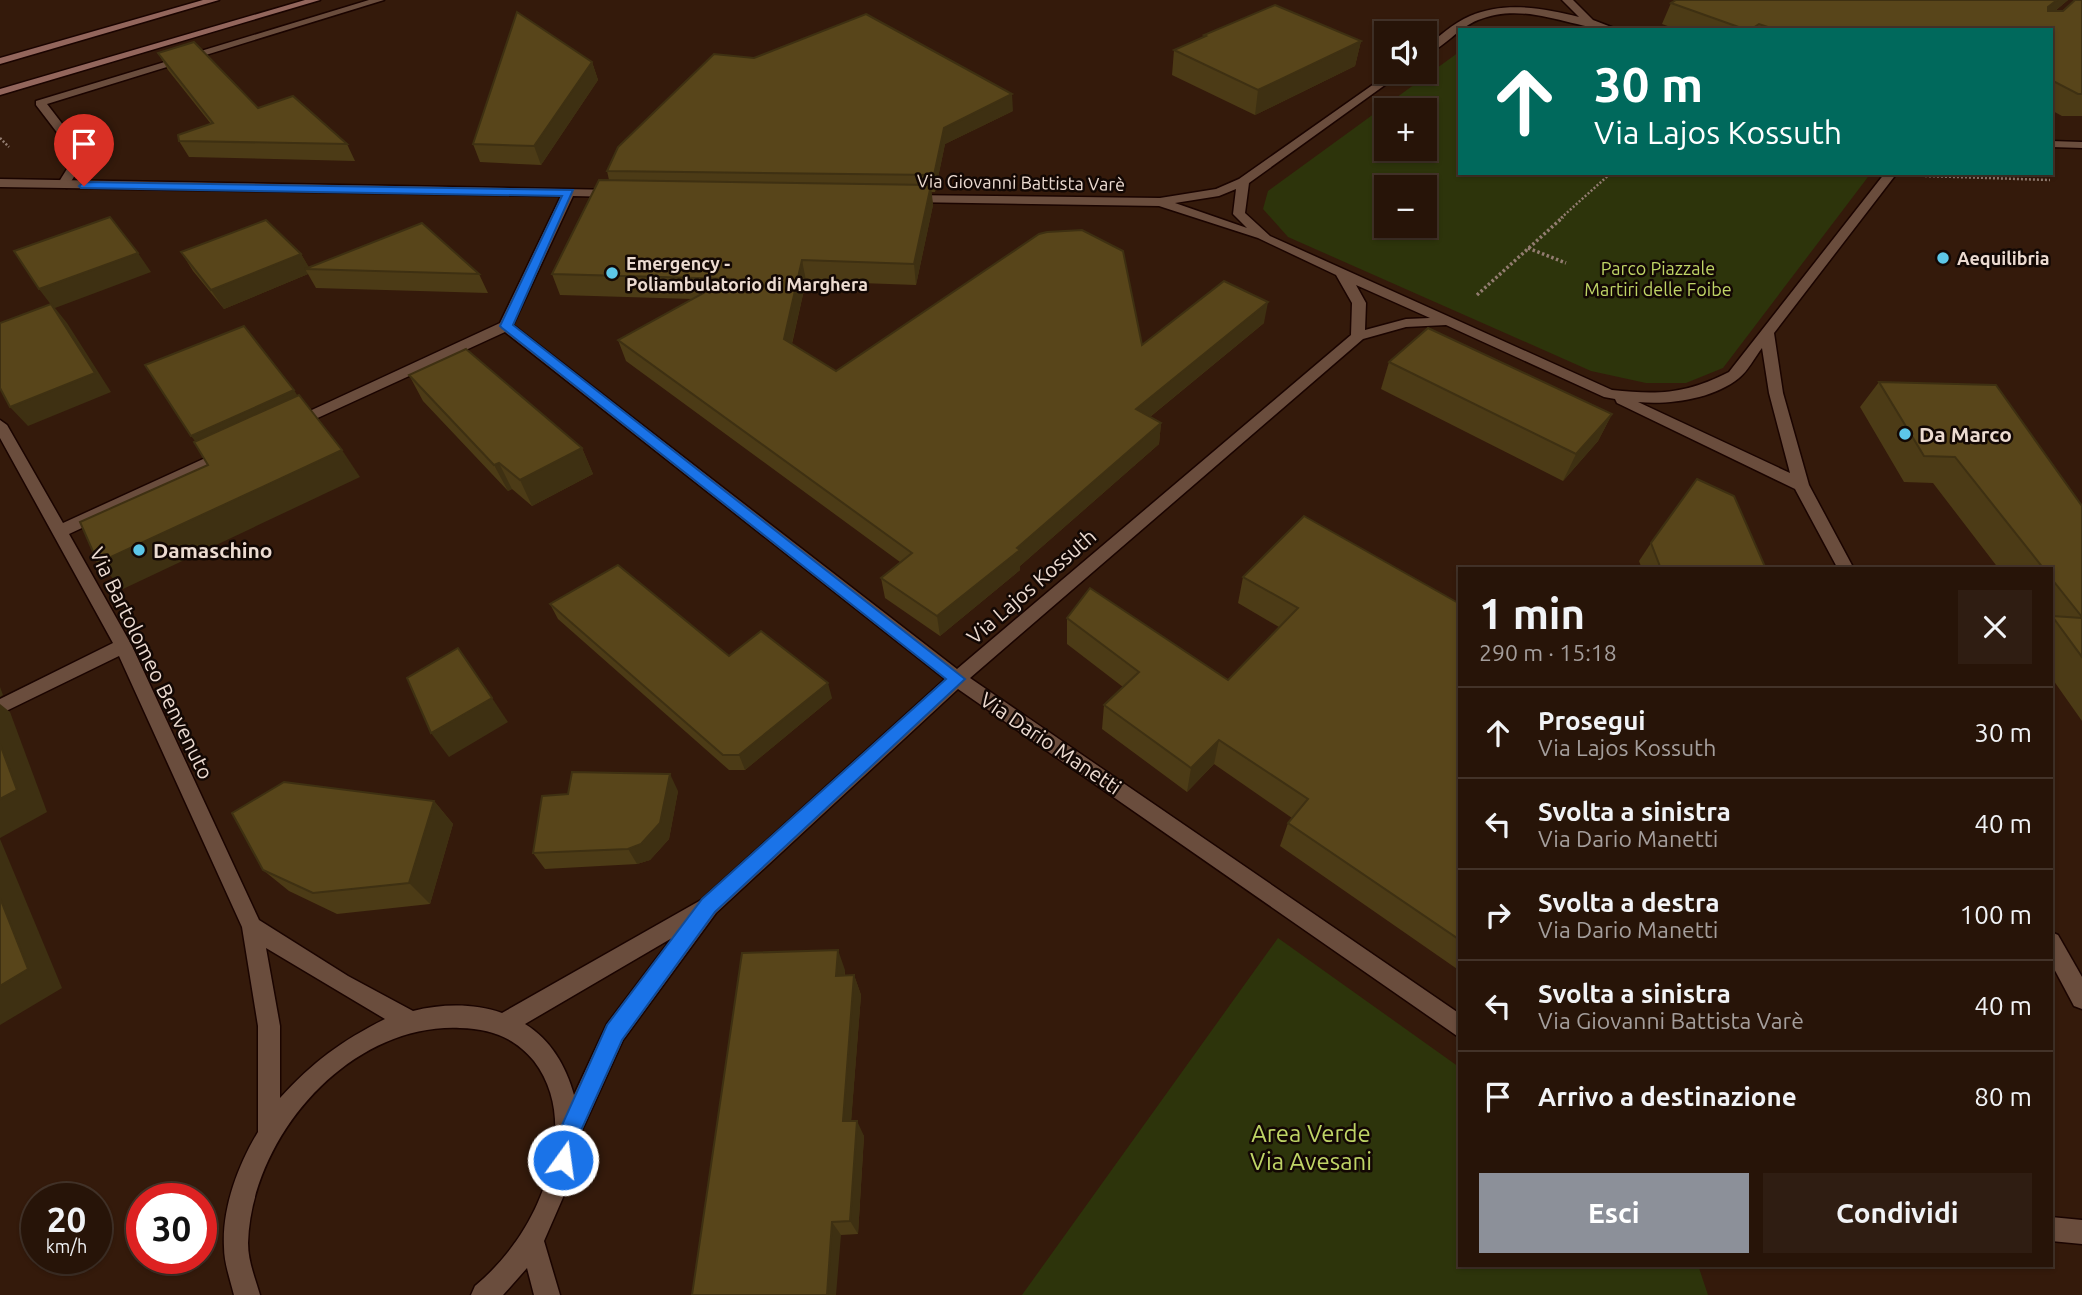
<!DOCTYPE html>
<html lang="it">
<meta charset="utf-8">
<style>
body{margin:0;font-family:Ubuntu,sans-serif;background:#2f1d12;color:#f1f3f6;height:100vh;display:flex;flex-direction:column;font-size:26px;white-space:nowrap}
*{box-sizing:border-box;margin:0}
p{font-size:23px;color:#a49e9c}
.icon{flex:none;width:38px;height:38px;fill:none;stroke:currentColor;stroke-width:2;stroke-linecap:round;stroke-linejoin:round}
.map{position:relative;flex:1;overflow:hidden}
.details{position:absolute;left:1458px;top:567px;width:595px;height:700px;display:flex;flex-direction:column;background:#271408;border-radius:0px;box-shadow:0 2px 5px #0004,0 0 0 2px #433329}
.details>*{flex:none}
.hud{position:absolute;left:1458px;top:28px;width:595px;height:147px;border-radius:0px;box-shadow:0 2px 5px #0004,0 0 0 2px #433329;background:#00695c;color:#fff;overflow:hidden}
.tools{position:absolute;left:1374px;top:21px;display:grid;gap:14px}
.tools a{display:grid;place-items:center;width:63px;height:63px;border-radius:0px;background:#271408;box-shadow:0 2px 5px #0004,0 0 0 2px #433329;font-size:35px}
.speed{position:absolute;left:21px;top:1183px;display:flex;gap:14px;font-size:35px;font-weight:700;text-align:center}
.speed>*{display:grid;place-content:center;width:91px;height:91px;border-radius:50%;background:#271408;box-shadow:0 2px 5px #0004,0 0 0 2px #433329;line-height:1}
.speed small{font-size:18px;font-weight:400}
.speed .limit{border:10px solid #d22;background:#fff;color:#111}
.pin{position:absolute;display:grid;place-items:center;width:60px;height:60px;color:#fff;margin:-72px -30px;border-radius:50% 50% 50% 0;rotate:-45deg;box-shadow:0 0 7px #0007}
.pin .icon{rotate:45deg}
.me{position:absolute;width:77px;margin:-38px;rotate:14deg;stroke-linejoin:round;filter:drop-shadow(0 0 5px #0008)}
.turn{display:flex;align-items:center;gap:24px;height:147px;padding:0 21px;font-size:32px}
.turn .icon{width:91px;height:91px;stroke-width:2.5}
.turn b{display:block;font-size:49px;line-height:60px}
.round{display:grid;place-items:center;flex:none;width:74px;height:74px;border-radius:0px;background:#2f1d12}
.summary{display:flex;align-items:center;justify-content:space-between;height:119px;padding:0 21px}
h1{font-size:42px;font-weight:700;line-height:52px}
.button{display:flex;gap:14px;margin-top:auto;padding:14px 21px}
.button a{flex:1;height:80px;border-radius:0px;background:#8c9099;color:#fff;font-size:28px;font-weight:700;line-height:80px;text-align:center}
.button a+a{background:#2f1d12;color:#f1f3f6}
ul{padding:0;list-style:none}
li{display:flex;align-items:center;gap:21px;height:91px;padding:0 21px;border-top:2px solid #433329}
li div{flex:1}
li b{display:block;font-size:26px}
li em{font-style:normal}
.map>svg:first-child{display:block}
.green{fill:#2d340b;fill-rule:evenodd}
.lines{fill:none;stroke-linecap:round;stroke-linejoin:round}
.service-casing{stroke:#1a0400;stroke-width:3}
.minor-casing{stroke:#1a0400;stroke-width:3}
.secondary-casing{stroke:#1a0400;stroke-width:3}
.path-far1{stroke:#937d71;stroke-width:2.5;stroke-dasharray:2 2;stroke-linecap:butt}
.path{stroke:#937d71;stroke-width:3.5;stroke-dasharray:2.5 2.5;stroke-linecap:butt}
.service{fill:#6a4d3d;fill-rule:evenodd}
.minor{fill:#6a4d3d;fill-rule:evenodd}
.secondary{fill:#93665c;fill-rule:evenodd}
.wall{fill:#4c3b16}
.shaded-wall{fill:#3e3012}
.building{fill:#58451a;stroke:#3e3012;stroke-width:2}
.route{fill:#1a73e8;stroke:#114b97;stroke-width:2}
.poi-dot{fill:#5dc7e8;stroke:#130804;stroke-width:2.5}
.labels{text-anchor:middle;dominant-baseline:central;stroke-width:5;stroke-linejoin:round;paint-order:stroke}
.far-street-label{font-size:18px;fill:#ecdbd1;stroke:#130804}
.far-poi-label{font-size:18px;font-weight:bold;fill:#ecdbd1;stroke:#130804;text-anchor:start}
.far-park-label{font-size:18px;fill:#bfd466;stroke:#130804}
.poi-label{font-size:21px;font-weight:bold;fill:#ecdbd1;stroke:#130804;text-anchor:start}
.street-label{font-size:21px;fill:#ecdbd1;stroke:#130804}
.near-park-label{font-size:24px;fill:#bfd466;stroke:#130804}
</style>
<div class="map">
<svg width="2082" height="1295" viewBox="0 0 2082 1295">
<rect width="100%" height="100%" fill="#341a0b"/>
<g class="green">
<path d="M1459 52 1460 173H1871L1723 368 1686 383H1646L1591 371 1288 237 1263 209 1268 191ZM1386 110H1424V149H1386ZM1386 187H1424V226H1386Z"/>
<path d="M1278 938 1459 1067 1460 1265H1698L1708 1295H1022Z"/>
</g>
<g class="lines">
<g class="service-casing">
<path id="service" d="M369 0H384L47 104 87 156 67 188 57 185 75 156 36 105V101Z"/>
</g>
<g class="minor-casing">
<g id="minor">
<path d="M1562 0H1573L1593 20 1619 30C1571 30 1527 0 1478 20 1458 28 1445 47 1424 56V48C1439 37 1453 23 1470 16 1505 1 1543 8 1579 17Z"/>
<path d="M1391 72H1403L1249 183 1245 213 1270 236 1612 390C1659 395 1686 394 1729 372L1885 173H1897L1774 333 1783 393 1809 485 1854 569H1838L1795 489 1617 403 1615 399 1604 397 1446 325 1406 327 1363 339 970 678 1460 1014V1038L958 689 716 913 623 1040 578 1139 571 1179 544 1241 560 1295H534L527 1268 503 1295H471L475 1286C517 1251 546 1201 554 1147 558 1116 553 1086 534 1061 514 1037 491 1029 460 1028 349 1023 251 1137 248 1243 248 1261 255 1278 260 1295H234C230 1279 224 1263 224 1247 222 1208 238 1165 258 1132V1026L242 927 119 656 0 714V699L113 643 0 438V420L7 425 63 523 225 449H235L238 453 235 457 69 534 132 646 259 920 348 976 413 1011C442 1004 473 1003 502 1013L701 900 945 679 505 332 298 427H288V421L500 323 561 196 0 187V179L618 190V196L614 197 573 196 513 325 957 669 1351 335 1352 303 1336 275 1258 238 1159 206 908 202 902 198 904 195 1160 198 1216 189 1239 179ZM1236 189 1233 214 1247 228 1175 203 1219 196ZM1356 285 1430 318 1406 319 1365 330 1366 303ZM1762 348 1769 393 1790 473 1638 402C1670 405 1713 399 1739 378 1748 371 1755 357 1762 348ZM672 938 607 1024 574 1095C566 1066 551 1040 525 1024ZM266 948 385 1019C341 1041 313 1062 280 1098V1026Z"/>
<path d="M2051 141 2082 142V148L2051 147Z"/>
<path d="M2051 932 2058 935 2082 977V1009L2074 1006 2051 963Z"/>
<path d="M2051 1217 2082 1220V1244L2051 1241Z"/>
</g>
</g>
<g class="secondary-casing">
<g id="secondary">
<path d="M203 0H219L0 64V58Z"/>
<path d="M305 0H320L0 95V89Z"/>
</g>
</g>
<g class="path-far1">
<path d="M0 138 9 147"/>
<path d="M1925 176 2050 180"/>
<path d="M1561 218 1611 173"/>
</g>
<g class="path">
<path d="M1528 248 1566 263"/>
<path d="M1477 295 1563 217"/>
</g>
<use href="#service" class="service"/>
<use href="#minor" class="minor"/>
<use href="#secondary" class="secondary"/>
</g>
<g class="wall">
<path d="M2068 0 2055 11H2063L2082 0V116H2062L2051 110V30H1679L1662 24 1671 3Z"/>
<path d="M1204 35 1361 41 1355 66 1255 115 1172 75 1174 50 1203 37Z"/>
<path d="M158 53 258 108 347 144 355 161 189 157 179 141 211 124 168 70Z"/>
<path d="M592 62 598 80 541 165 480 162 473 144Z"/>
<path d="M1013 111 945 144 935 192H931L933 205 916 285 806 281 792 344 836 371 1142 345 1264 323 1150 417 1161 423 1159 444 1020 566V570L940 636 885 598 881 578 900 562 626 361 618 340 693 299 560 295 552 274 609 180 607 171Z"/>
<path d="M181 252 301 254 309 268 479 274 488 293 316 288 308 274 224 309 193 271Z"/>
<path d="M1389 362 1612 414 1598 441 1563 481 1381 389Z"/>
<path d="M409 375 582 448 593 474 532 506 512 489 508 491 423 401Z"/>
<path d="M1879 382 2082 506V721L2051 677V569H1999L1933 483 1904 482 1860 407Z"/>
<path d="M1651 543 1766 569H1642L1639 561Z"/>
<path d="M1243 577 1460 604V971L1280 846 1288 823 1292 818 1214 764 1187 792 1102 729 1104 705 1123 687 1067 644V618L1228 680 1279 627 1238 603Z"/>
<path d="M550 604 729 656 832 698 745 770H729L558 619Z"/>
<path d="M678 791 669 839 650 860 637 864 545 869 533 853Z"/>
<path d="M434 801 453 824 430 904 337 914 289 891 263 870Z"/>
<path d="M845 970V976L854 975 861 995 851 1121 864 1136 858 1234 841 1235 692 1295Z"/>
</g>
<g class="shaded-wall">
<path d="M2057 0H2068L2034 28 2048 7Z"/>
<path d="M1361 41 1355 66 1255 115 1258 90Z"/>
<path d="M592 62 598 80 541 165 534 146Z"/>
<path d="M1012 94 1013 111 945 144 935 192 934 175 944 128Z"/>
<path d="M931 185 933 205 916 285 914 264Z"/>
<path d="M138 253 151 272 55 308 67 323 111 392 28 426 10 407 52 306 39 289Z"/>
<path d="M301 254 310 269H305L308 274 224 309 211 290Z"/>
<path d="M802 260 806 281 788 360 784 339Z"/>
<path d="M1268 302 1264 323 1134 430 1136 409Z"/>
<path d="M294 390 306 409 206 455 191 436Z"/>
<path d="M1612 414 1598 441 1563 481 1576 454Z"/>
<path d="M1161 423 1159 444 1020 566V570L940 636 937 616Z"/>
<path d="M582 448 593 474 532 506 520 480Z"/>
<path d="M342 450 360 477 123 589 98 563Z"/>
<path d="M499 463 512 489 508 491 494 465Z"/>
<path d="M828 683 832 698 745 770 739 755Z"/>
<path d="M0 687 3 695 0 697Z"/>
<path d="M492 698 508 722 449 757 431 733Z"/>
<path d="M0 704 10 712 47 812 0 838Z"/>
<path d="M1219 740 1214 764 1187 792 1191 768Z"/>
<path d="M670 774 678 791 669 839 650 860 637 864 628 849Z"/>
<path d="M434 801 453 824 430 904 409 883Z"/>
<path d="M0 839 62 988 0 1025Z"/>
<path d="M838 950 845 970 843 996 836 976Z"/>
<path d="M854 975 861 995 850 1136 843 1121Z"/>
<path d="M857 1121 864 1136 858 1234 850 1221Z"/>
<path d="M832 1222 841 1235 836 1295H827Z"/>
</g>
<g class="building">
<path d="M1676 0H2057L2048 7V11H2063L2075 0H2082V94H2078L2051 80V30H1777L1759 24 1750 30H1747L1671 3Z"/>
<path d="M1275 5 1361 41 1258 90 1174 50 1206 36 1204 35Z"/>
<path d="M517 12 592 62 534 146 473 144Z"/>
<path d="M866 14 1012 94 944 128 934 175 607 171 618 147 714 54 754 58Z"/>
<path d="M194 42 258 108 293 96 347 144 179 141 178 135 213 123 158 53Z"/>
<path d="M599 180 931 185 914 264 802 260 784 339 836 371 1039 234 1047 232 1082 230 1123 251 1142 345 1224 281 1268 302 1136 409 1161 423 1017 548 1020 550 937 616 881 578 912 553 618 340 729 279 552 274Z"/>
<path d="M110 217 138 253 39 289 14 251Z"/>
<path d="M266 220 301 254 211 290 181 252Z"/>
<path d="M422 223 479 274 305 269Z"/>
<path d="M51 304 95 373 10 407 0 388V323Z"/>
<path d="M244 326 294 390 191 436 145 365Z"/>
<path d="M1428 328 1612 414 1576 454 1389 362Z"/>
<path d="M466 349 582 448 520 480 499 463 494 465 409 375Z"/>
<path d="M1879 382 1996 385 2082 506V617L2051 578V569H2044L1955 457 1924 456Z"/>
<path d="M299 395 342 450 98 563 80 522 208 465 194 442Z"/>
<path d="M1697 479 1734 496 1766 569H1661L1651 543Z"/>
<path d="M1304 516 1460 604V940L1288 823 1308 799 1219 740 1191 768 1104 705 1139 672 1067 618 1090 588 1228 680 1298 608 1243 577Z"/>
<path d="M618 565 729 656 761 631 828 683 739 755H723L550 604Z"/>
<path d="M2052 616 2082 618V657Z"/>
<path d="M458 648 492 698 431 733 407 678Z"/>
<path d="M0 744 17 790 0 799Z"/>
<path d="M572 772 670 774 660 823 641 844 628 849 533 853 542 796 568 794Z"/>
<path d="M284 782 434 801 409 883 313 893 263 870 232 813Z"/>
<path d="M0 898 28 969 0 986Z"/>
<path d="M838 950 836 976 854 975 843 1121H857L850 1221 832 1222 827 1295H692L742 953Z"/>
</g>
<path class="route" d="M84 182 573 190 513 325 965 679 715 912 622 1040 579 1135 571 1168 563 1171 556 1168 552 1160 558 1134 607 1025 702 899 946 679 502 328 500 326 562 196 81 188 79 186Z"/>
<g class="poi-dot">
<circle cx="1943" cy="258" r="7"/>
<circle cx="612" cy="273" r="7"/>
<circle cx="1905" cy="434" r="7"/>
<circle cx="139" cy="550" r="7"/>
</g>
<g class="labels">
<g class="far-street-label">
<text transform="translate(1021 182) rotate(1)">Via Giovanni Battista Varè</text>
</g>
<g class="far-poi-label">
<text x="1957" y="258">Aequilibria</text>
<text x="626" y="263">Emergency -<tspan x="626" dy="21">Poliambulatorio di Marghera</tspan></text>
</g>
<g class="far-park-label">
<text x="1658" y="268">Parco Piazzale<tspan x="1658" dy="21">Martiri delle Foibe</tspan></text>
</g>
<g class="poi-label">
<text x="1919" y="434">Da Marco</text>
<text x="153" y="550">Damaschino</text>
</g>
<g class="street-label">
<text transform="translate(1031 586) rotate(-41)">Via Lajos Kossuth</text>
<text transform="translate(152 663) rotate(64)">Via Bartolomeo Benvenuto</text>
<text transform="translate(1051 743) rotate(34)">Via Dario Manetti</text>
</g>
<g class="near-park-label">
<text x="1311" y="1133">Area Verde<tspan x="1311" dy="28">Via Avesani</tspan></text>
</g>
</g>
</svg>
<div class="tools">
<a><svg class="icon" aria-label="sound" viewBox="0 0 24 24"><path d="M4 9h4l5-4v14l-5-4H4zM17 9q2 3 0 6"/></svg></a>
<a>+</a>
<a>−</a>
</div>
<div class="speed"><div>20<small>km/h</small></div><div class="limit">30</div></div>
<div class="pin" style="left:84px;top:186px;background:#d93025"><svg class="icon" aria-label="arrive" viewBox="0 0 24 24"><path d="M6 21V4h12l-3 4 3 4H6"/></svg></div>
<svg class="me" style="left:563px;top:1160px" viewBox="-20 -20 40 40"><circle r="17" fill="#1a73e8" stroke="#fff" stroke-width="3"/><path d="M0-11L8 9 0 5-8 9z" fill="#fff"/></svg>
<div class="hud">
<div class="turn"><svg class="icon" aria-label="ahead" viewBox="0 0 24 24"><path d="M12 20V5M6 11l6-6 6 6"/></svg><div><b>30 m</b>Via Lajos Kossuth</div></div>
</div>
<section class="details">
<div class="summary"><div><h1>1 min</h1><p>290 m · 15:18</p></div><a class="round"><svg class="icon" aria-label="close" viewBox="0 0 24 24"><path d="M6 6l12 12M18 6L6 18"/></svg></a></div>
<ul>
<li><svg class="icon" aria-label="ahead" viewBox="0 0 24 24"><path d="M12 20V5M6 11l6-6 6 6"/></svg><div><b>Prosegui</b><p>Via Lajos Kossuth</p></div><em>30 m</em></li>
<li><svg class="icon" aria-label="left" viewBox="0 0 24 24"><path d="M17 20v-9H6M10 6l-5 5 5 5"/></svg><div><b>Svolta a sinistra</b><p>Via Dario Manetti</p></div><em>40 m</em></li>
<li><svg class="icon" aria-label="right" viewBox="0 0 24 24"><path d="M7 20v-9h11M14 6l5 5-5 5"/></svg><div><b>Svolta a destra</b><p>Via Dario Manetti</p></div><em>100 m</em></li>
<li><svg class="icon" aria-label="left" viewBox="0 0 24 24"><path d="M17 20v-9H6M10 6l-5 5 5 5"/></svg><div><b>Svolta a sinistra</b><p>Via Giovanni Battista Varè</p></div><em>40 m</em></li>
<li><svg class="icon" aria-label="arrive" viewBox="0 0 24 24"><path d="M6 21V4h12l-3 4 3 4H6"/></svg><div><b>Arrivo a destinazione</b></div><em>80 m</em></li>
</ul>
<div class="button"><a>Esci</a><a>Condividi</a></div>
</section>
</div>
